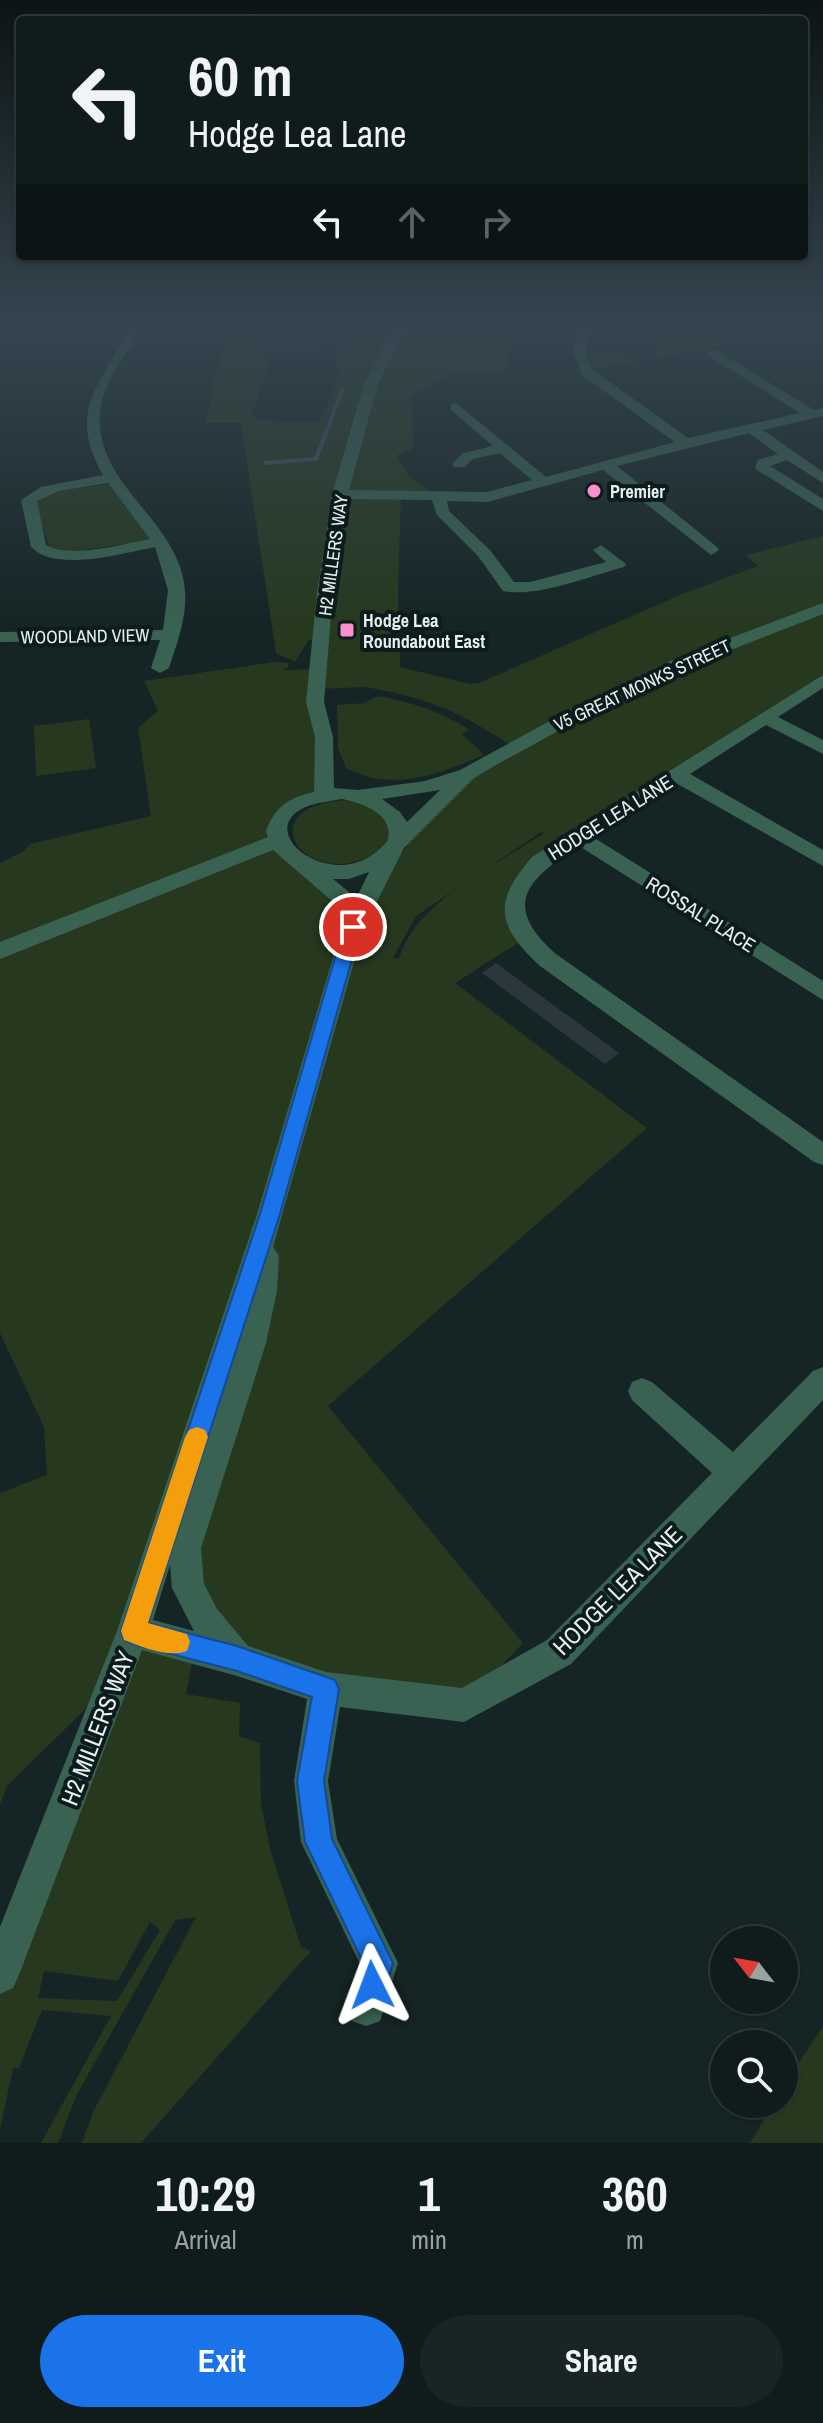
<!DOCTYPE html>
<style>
body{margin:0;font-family:"Archivo Narrow",sans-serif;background:#192424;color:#f1f3f6;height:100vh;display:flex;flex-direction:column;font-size:30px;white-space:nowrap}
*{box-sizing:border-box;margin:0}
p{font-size:26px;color:#9ca1a3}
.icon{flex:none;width:44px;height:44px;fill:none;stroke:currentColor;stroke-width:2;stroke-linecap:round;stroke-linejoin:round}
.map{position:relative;height:2143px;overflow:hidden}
.drawer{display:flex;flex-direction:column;background:#101b1b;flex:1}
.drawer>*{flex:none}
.hud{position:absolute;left:16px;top:16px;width:792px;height:244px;border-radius:8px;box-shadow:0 2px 6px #0004,0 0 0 2px #30393a;background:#101b1b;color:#f1f3f6;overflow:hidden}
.needle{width:52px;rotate:301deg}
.fabs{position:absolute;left:710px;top:1926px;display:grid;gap:16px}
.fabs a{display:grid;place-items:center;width:88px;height:88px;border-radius:50%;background:#101b1b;box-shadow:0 2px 6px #0004,0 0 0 2px #30393a;font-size:40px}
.pin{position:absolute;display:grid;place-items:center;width:68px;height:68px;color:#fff;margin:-34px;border:4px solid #fff;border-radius:50%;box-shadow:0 2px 8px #0007}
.me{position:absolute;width:88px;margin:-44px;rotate:357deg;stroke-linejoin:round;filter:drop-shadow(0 0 6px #0008)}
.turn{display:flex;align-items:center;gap:28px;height:168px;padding:0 40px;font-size:36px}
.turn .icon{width:104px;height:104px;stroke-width:2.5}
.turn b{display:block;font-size:56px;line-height:68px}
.lanes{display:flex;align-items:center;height:76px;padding:0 40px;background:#0003;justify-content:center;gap:40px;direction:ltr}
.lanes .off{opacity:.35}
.eta{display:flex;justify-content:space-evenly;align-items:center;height:136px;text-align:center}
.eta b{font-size:48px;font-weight:700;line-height:56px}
.cta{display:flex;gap:16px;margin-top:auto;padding:16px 40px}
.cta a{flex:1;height:92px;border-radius:48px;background:#1a73e8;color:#fff;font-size:32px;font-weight:700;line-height:92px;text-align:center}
.cta a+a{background:#192424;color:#f1f3f6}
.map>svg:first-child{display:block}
.green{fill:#26391f;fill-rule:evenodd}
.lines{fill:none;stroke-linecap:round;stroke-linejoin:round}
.stream{stroke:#454f61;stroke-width:4}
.building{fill:#2a383d}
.minor{fill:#396252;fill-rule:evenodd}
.route{fill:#1a73e8;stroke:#114b97;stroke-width:2}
.slow{fill:#f59e0b}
.poi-dot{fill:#f790cd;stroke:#0c1b1b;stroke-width:3}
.labels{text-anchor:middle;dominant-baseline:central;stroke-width:8;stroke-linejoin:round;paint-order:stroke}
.far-poi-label{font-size:18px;font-weight:bold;fill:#e6f0f0;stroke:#0c1b1b;text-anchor:start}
.far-street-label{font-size:18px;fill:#e6f0f0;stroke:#0c1b1b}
.street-label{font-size:20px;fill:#e6f0f0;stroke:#0c1b1b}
.near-street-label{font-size:24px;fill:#e6f0f0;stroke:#0c1b1b}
</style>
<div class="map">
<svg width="823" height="2143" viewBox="0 0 823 2143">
<rect width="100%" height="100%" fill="#152424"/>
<g class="green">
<path d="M224 326H255L259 351 268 358 269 365 251 416 259 420 319 423C327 401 348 376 332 354L348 344 362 326H515L505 373H452L412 395 413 449 397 455 408 475 439 498H401L398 592 400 667 470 684 479 683 682 594 758 566 746 555 823 536V680L523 879 524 939 455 983 647 1128 328 1406 523 1643 464 1705 270 1671 188 1588 214 1463 133 1631 195 1647 186 1694 240 1703 239 1736 260 1743 261 1803 270 1849 301 1947 311 1951 141 2143H82L93 2112 196 1917 175 1920 77 2094 58 2143H41L111 2016 42 2010 19 2068H13L0 2130V1975L113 1682 7 1786 0 1805V1493L47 1475 44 1427 0 1333V863L23 852 30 844 151 816 138 728 158 711 144 681 274 662 289 663 288 668 283 670 319 669 322 634 308 641 295 662 276 653 241 423H205L224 339ZM364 687C424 696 463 713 513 747L467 774 408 827 406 847 349 918 292 861 284 813 324 794 319 689ZM541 832 543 834C497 864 414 903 399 959L393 958 416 916ZM150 1922 160 1930 117 2001 38 1998 44 1971 118 1981Z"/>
<path d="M663 326H823L655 359Z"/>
<path d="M587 351 650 358 595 370Z"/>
<path d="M108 484 151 540 62 553 50 549 35 506 38 498 50 492Z"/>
<path d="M378 696C411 702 441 711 469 730L462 734 484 755C438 774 394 793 346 768L338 748 337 705 365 703Z"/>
<path d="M89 719 96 768 36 776 34 726Z"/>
<path d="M345 800 374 807 389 825C390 842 381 851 366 858 301 886 250 807 345 800Z"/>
<path d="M823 2026V2143H750L773 2104H784V2086Z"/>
</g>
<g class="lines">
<path class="stream" d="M265 463 316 459 343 388"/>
</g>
<g class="building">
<path d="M318 326H328L332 330 319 350H297L288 354 258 350 269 345 276 327H293L294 335Z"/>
<path d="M496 963 619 1053 605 1064 482 973Z"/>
</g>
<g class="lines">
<g class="minor">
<path d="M130 326H142C129 355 102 381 100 413 94 486 180 520 185 591 187 618 177 643 169 668L160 673 151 668 160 640 0 642V632L163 630 168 590 155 547C123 553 56 573 31 547L21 500 41 487 103 475C65 408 103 384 130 326ZM108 483 150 539C123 544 70 559 46 545L37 501 59 491Z"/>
<path d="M394 326H406L378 384 349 490 487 492 532 480 500 453 473 459 464 467H454L452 464 463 453 493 446 451 410V404L456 403 546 477 675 442 582 375 573 350 578 326H590L585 350 593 370 688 438 800 413 709 356 708 353 714 349 814 410 823 408V416L763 430 823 472V483L787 460 770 466 823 499V511L757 470 755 467 758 460 778 454 749 433 617 466 717 547 719 550 711 555 603 470 487 502 447 501 449 511 490 550 514 582H530L606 562 593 550 601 545 626 564 624 567C590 576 537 598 503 591L478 556 437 515 432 500 347 499 333 592 324 702 333 737 334 788 358 790 425 781 460 770 588 700 670 661 823 603V614L682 669 600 708 496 765 474 778 404 848 364 927 273 1247 279 1256 277 1291 266 1343 201 1548 204 1584 217 1609 248 1646 326 1672 462 1688 547 1640 712 1473 632 1400 628 1391 632 1382 642 1378 652 1382 733 1452 813 1371 823 1367V1400L571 1664 464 1722 340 1707 328 1781 337 1839 398 1963 380 2021 366 2026 352 2021 347 2007 360 1964 301 1842 294 1781 307 1699 237 1676 142 1650 19 1975 13 1988 0 1994V1927L117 1631 257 1214 342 927 332 901 273 850 0 959V942L268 837 266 831C275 807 289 797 314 792L315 737 306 702 317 592 332 494 364 384ZM440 790 407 822 400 812 382 799ZM342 799C363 803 396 815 387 841 338 903 243 828 311 805 321 802 332 801 342 799ZM369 872 354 903 349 892 333 879H349ZM170 1565 172 1588 194 1631 153 1620Z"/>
<path d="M823 326V332L813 327 814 326Z"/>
<path d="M823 675V688L778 717 823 740V754L766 725 690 774 823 850V866L676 783 593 837 823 981V1000L579 846C526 880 501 905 556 954L823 1142V1165L814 1162 540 966C497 926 492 903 532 857Z"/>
</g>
</g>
<linearGradient id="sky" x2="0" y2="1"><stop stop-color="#0c1414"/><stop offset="0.52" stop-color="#354550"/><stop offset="1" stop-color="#354550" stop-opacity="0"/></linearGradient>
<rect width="823" height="626" fill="url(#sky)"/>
<path class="route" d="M353 922 361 927 280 1214 148 1623 237 1646 335 1680 339 1689 324 1781 332 1839 393 1963 383 1995 372 2000 362 1995 358 1985 364 1964 305 1842 297 1781 312 1697 237 1671 133 1644 124 1640 121 1631 260 1214 344 927Z"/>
<path class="slow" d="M197 1427 205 1430 208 1437 148 1623 187 1634 190 1642 187 1651C170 1658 141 1647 124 1640L121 1631 185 1437 189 1430Z"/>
<g class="poi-dot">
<circle cx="594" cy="491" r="8"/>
<rect x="339" y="622" width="16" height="16" rx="4"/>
</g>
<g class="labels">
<g class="far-poi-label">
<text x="610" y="491">Premier</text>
<text x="363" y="620">Hodge Lea<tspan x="363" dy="21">Roundabout East</tspan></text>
</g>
<g class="far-street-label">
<text transform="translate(333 555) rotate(-82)">H2 MILLERS WAY</text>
<text transform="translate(85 636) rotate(-1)">WOODLAND VIEW</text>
<text transform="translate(642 685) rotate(-25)">V5 GREAT MONKS STREET</text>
</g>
<g class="street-label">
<text transform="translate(610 817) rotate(-32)">HODGE LEA LANE</text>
<text transform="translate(701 914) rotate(32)">ROSSAL PLACE</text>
</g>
<g class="near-street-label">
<text transform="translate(617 1590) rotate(-45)">HODGE LEA LANE</text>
<text transform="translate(97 1728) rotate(-69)">H2 MILLERS WAY</text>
</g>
</g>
</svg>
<div class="fabs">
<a><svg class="needle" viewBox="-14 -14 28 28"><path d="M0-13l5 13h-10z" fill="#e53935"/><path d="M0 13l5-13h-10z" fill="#9ca1a3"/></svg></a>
<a><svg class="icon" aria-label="search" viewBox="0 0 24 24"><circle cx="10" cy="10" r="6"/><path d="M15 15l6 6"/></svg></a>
</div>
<div class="pin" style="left:353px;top:927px;background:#d93025"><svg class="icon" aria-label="arrive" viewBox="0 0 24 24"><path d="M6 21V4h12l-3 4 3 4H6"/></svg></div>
<svg class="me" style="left:372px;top:1985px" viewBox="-20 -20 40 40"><path d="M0-17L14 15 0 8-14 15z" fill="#1a73e8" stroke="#fff" stroke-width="4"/></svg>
<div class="hud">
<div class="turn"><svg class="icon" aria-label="left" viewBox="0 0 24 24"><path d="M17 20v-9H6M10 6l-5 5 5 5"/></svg><div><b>60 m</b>Hodge Lea Lane</div></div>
<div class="lanes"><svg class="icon" aria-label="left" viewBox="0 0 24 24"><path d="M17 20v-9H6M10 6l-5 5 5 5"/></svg><svg class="icon off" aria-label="ahead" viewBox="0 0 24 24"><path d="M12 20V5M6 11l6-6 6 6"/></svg><svg class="icon off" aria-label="right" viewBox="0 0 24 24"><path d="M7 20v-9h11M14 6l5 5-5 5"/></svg></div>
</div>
</div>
<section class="drawer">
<div class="eta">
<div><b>10:29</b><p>Arrival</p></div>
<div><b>1</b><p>min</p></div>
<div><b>360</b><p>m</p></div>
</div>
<div class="cta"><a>Exit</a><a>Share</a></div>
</section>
